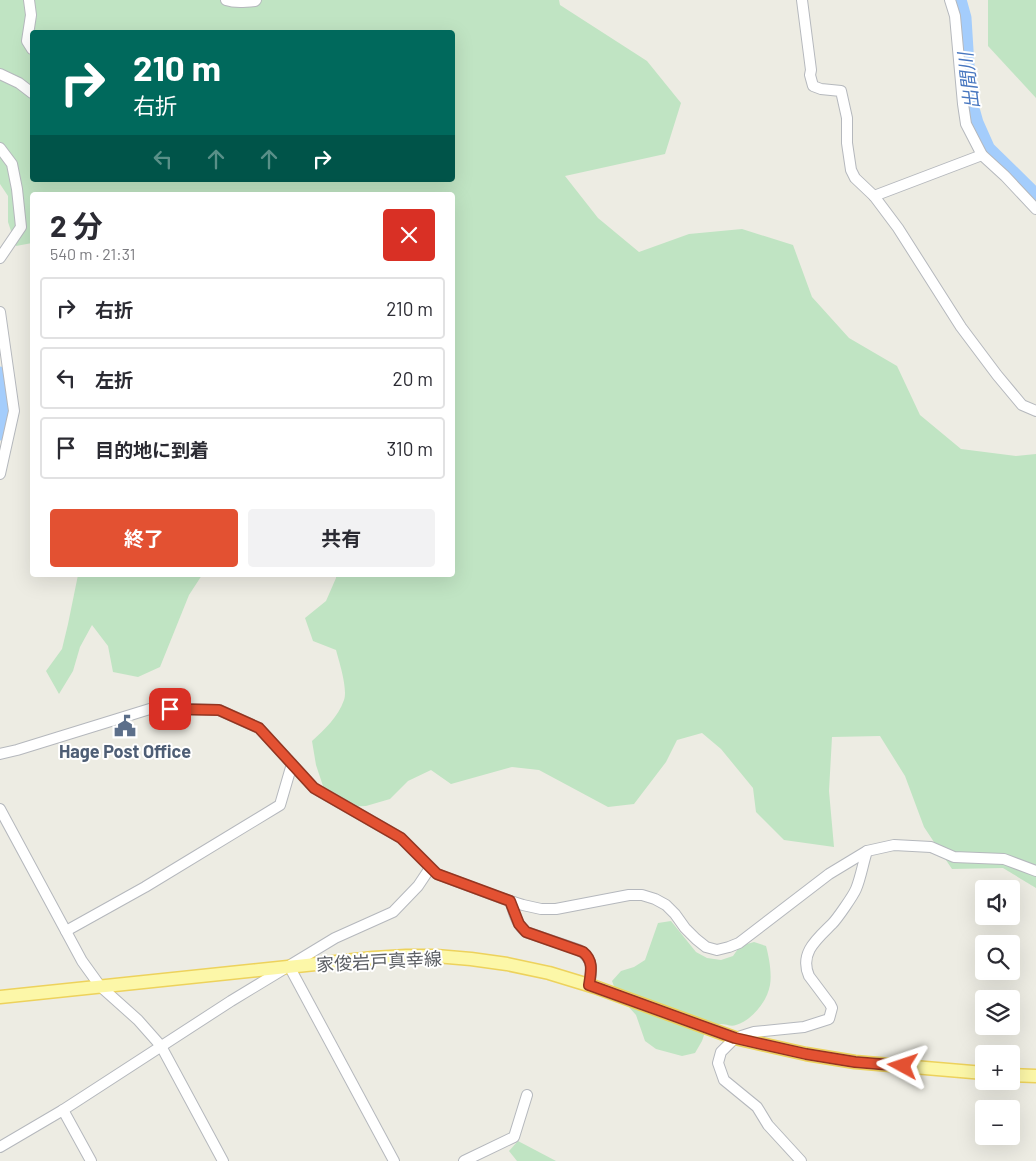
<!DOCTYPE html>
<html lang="ja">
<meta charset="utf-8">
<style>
body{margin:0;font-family:Barlow,"Noto Sans JP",sans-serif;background:#f2f2f3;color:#2b2b33;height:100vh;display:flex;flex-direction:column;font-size:19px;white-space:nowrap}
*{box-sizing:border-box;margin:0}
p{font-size:16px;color:#7c7c81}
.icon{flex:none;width:28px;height:28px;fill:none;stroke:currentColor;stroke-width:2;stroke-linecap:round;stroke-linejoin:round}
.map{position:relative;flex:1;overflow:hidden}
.side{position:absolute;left:30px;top:192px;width:425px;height:385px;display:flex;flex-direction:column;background:#fff;border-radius:5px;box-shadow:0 5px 20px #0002}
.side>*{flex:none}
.banner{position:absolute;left:30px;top:30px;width:425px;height:152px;border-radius:5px;box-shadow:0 5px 20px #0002;background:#00695c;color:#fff;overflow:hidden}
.controls{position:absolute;left:975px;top:880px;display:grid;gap:10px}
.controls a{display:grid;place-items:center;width:45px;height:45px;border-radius:5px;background:#fff;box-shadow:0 5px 20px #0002;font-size:25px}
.pin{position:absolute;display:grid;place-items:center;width:42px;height:42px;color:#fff;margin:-21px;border-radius:10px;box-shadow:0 2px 8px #0006}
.me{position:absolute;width:55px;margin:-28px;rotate:275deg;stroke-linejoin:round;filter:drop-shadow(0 0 4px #0008)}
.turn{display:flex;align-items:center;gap:18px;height:105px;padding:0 20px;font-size:22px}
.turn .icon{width:65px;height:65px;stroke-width:2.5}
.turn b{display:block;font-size:35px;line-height:42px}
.lanes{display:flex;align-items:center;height:48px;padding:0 20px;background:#0003;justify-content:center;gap:25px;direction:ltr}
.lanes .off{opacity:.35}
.round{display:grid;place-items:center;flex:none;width:52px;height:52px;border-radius:5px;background:#f2f2f3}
.summary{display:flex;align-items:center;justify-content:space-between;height:85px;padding:0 20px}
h1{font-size:30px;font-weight:700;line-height:38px}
.action{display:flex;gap:10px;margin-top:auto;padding:10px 20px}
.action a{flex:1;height:58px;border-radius:5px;background:#e35132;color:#fff;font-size:20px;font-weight:700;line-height:58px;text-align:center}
.action a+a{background:#f2f2f3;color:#2b2b33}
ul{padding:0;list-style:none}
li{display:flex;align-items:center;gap:15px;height:62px;margin:0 10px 8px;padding:0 10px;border:2px solid #e1e1e2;border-radius:5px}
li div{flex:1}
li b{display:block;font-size:19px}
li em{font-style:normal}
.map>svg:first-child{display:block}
.green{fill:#c0e4c3;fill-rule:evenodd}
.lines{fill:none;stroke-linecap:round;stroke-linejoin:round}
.river{stroke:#a4cdfc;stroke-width:19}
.minor-casing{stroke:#b5b8bd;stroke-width:12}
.major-casing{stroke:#edd25c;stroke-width:15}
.minor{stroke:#fff;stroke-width:10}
.major{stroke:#fcf7a8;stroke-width:12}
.route-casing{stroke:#943520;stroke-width:12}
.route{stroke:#e35132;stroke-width:9}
.labels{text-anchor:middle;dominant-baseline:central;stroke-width:4;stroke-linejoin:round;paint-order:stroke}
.service-label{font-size:18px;font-weight:bold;fill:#4e5e75;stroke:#fff}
.street-label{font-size:18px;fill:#5b5e63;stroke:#fff}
.water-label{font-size:19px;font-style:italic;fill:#4776bf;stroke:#fff}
</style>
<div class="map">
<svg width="1036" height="1161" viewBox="0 0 1036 1161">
<rect width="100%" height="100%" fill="#edece3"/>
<g class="green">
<path d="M0 0H559L560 5 647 61 681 103 665 154 565 176 598 218 639 252 689 234 742 229 793 245 812 297 849 338 897 366 920 415 961 449 1016 456 1036 454V888L1003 868 952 869 924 827 905 776 880 736 832 737 829 791 834 847 784 840 756 812 753 788 721 749 702 733 677 740 666 762 634 804 608 807 539 770 512 767 451 784 431 770 408 781 390 799 366 806 341 807 324 789 316 765 312 741C325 729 338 717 344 700 348 689 339 661 336 650L313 641 305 618 326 601 336 578V575H452V195H32V243L16 246 8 222V196L0 184ZM32 32H452V180H32Z"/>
<path d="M988 0H1036V98L988 46Z"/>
<path d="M78 575H202L189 595 160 667 138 677 113 672 108 646 92 625 80 647 73 671 59 694 46 671 62 649 68 624Z"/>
<path d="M671 921 696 952 707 958 721 960 733 956 740 946 754 942 766 946C769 957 772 973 770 985 767 1002 752 1020 736 1025 731 1027 726 1024 721 1024 716 1024 711 1027 706 1029L702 1041 695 1053 682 1056 656 1049 645 1041 636 1015 617 994 612 981 621 971 634 967 645 960 658 923Z"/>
<path d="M518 1141 556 1161H517L509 1151Z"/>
</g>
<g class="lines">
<g class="river">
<path d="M957 0 962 18 967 98 974 123 986 150 1036 199"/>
<path d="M0 376 5 406 0 431"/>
</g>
<g class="minor-casing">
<g id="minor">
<path d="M29 0 31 15 27 41 32 49"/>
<path d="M226 0C235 3 245 2 255 1L256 0"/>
<path d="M802 0 811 70 810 75 813 86 821 89 841 91 847 118V143L851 170 855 178 874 196 898 228 961 327 997 375 1022 405 1036 411"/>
<path d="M950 0 955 16 963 104 966 124 982 155 1005 176 1036 209"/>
<path d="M0 74 19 83 32 93"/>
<path d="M0 148 12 164 17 189 21 227 0 258"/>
<path d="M874 196 982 155"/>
<path d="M0 312 14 411 0 474"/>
<path d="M0 754 17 750 153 708 219 710 259 728 314 788 401 838 437 874 501 898 523 905 541 909H556L629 895H642L655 899 666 905 675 914 685 928 696 939 706 947 717 950 729 947 739 943 829 874 867 851 894 845 931 847 954 857 1004 859 1036 871"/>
<path d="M0 809 82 961 100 986 138 1020 161 1046 223 1161"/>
<path d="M510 901C514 912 516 924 526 932L579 950C594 959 592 970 589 985"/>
<path d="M66 931 145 887 280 805 292 764"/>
<path d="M289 966 394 1161"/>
<path d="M63 1110 91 1161"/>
<path d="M0 1147 63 1110 231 1001 335 938 393 912 418 886 430 868"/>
<path d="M464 1161 514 1137 527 1095"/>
<path d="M801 1161 768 1125 757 1107 724 1080 718 1063 721 1052 735 1038 754 1032 804 1027 829 1019 832 1008 830 1004 809 976C799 953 817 939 832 924 837 919 853 896 856 889 861 877 863 863 867 851"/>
</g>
</g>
<g class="major-casing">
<g id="major">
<path d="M0 997 373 958 406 956H436L471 959 507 964 549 973 595 987 735 1038 806 1054 855 1062 984 1073"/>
<path d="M1011 1075 1036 1076"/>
</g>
</g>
<use href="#minor" class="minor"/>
<use href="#major" class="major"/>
</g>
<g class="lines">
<g class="route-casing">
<path id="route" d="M170 709 219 710 259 728 314 788 401 838 437 874 510 901 519 924 526 932 583 952C594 961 591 972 589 985L735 1038 806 1054 855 1062 903 1066"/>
</g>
<use href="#route" class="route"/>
</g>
<defs>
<g id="civic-bare" transform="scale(1.725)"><path d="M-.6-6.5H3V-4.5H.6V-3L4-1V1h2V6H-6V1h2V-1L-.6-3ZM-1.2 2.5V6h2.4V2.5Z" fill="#5c6f8a" stroke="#fff" stroke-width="2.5" paint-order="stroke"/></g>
</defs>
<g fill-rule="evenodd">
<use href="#civic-bare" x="125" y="726"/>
</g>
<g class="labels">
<g class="service-label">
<text x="125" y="751">Hage Post Office</text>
</g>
<g class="street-label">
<text transform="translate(379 961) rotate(-3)">家俊岩戸真幸線</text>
</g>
<g class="water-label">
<text transform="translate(968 81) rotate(-97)">出間川</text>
</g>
</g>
</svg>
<div class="controls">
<a><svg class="icon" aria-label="sound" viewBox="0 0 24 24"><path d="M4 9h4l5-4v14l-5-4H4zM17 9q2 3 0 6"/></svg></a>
<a><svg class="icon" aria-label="search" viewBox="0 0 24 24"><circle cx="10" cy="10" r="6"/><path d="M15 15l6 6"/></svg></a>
<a><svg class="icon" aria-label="layers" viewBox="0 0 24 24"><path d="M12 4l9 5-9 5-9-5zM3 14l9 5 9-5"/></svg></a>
<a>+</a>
<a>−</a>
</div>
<div class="pin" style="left:170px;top:709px;background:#d93025"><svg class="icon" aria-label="arrive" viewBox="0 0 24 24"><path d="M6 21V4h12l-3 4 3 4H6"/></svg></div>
<svg class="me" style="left:903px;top:1066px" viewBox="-20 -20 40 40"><path d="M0-17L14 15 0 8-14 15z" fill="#e35132" stroke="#fff" stroke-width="4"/></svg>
<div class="banner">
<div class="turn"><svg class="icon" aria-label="right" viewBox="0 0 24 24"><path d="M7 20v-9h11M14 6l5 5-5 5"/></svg><div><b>210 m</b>右折</div></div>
<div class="lanes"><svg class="icon off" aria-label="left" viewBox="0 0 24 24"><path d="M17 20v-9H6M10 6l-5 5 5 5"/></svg><svg class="icon off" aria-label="ahead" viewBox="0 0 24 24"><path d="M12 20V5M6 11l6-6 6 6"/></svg><svg class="icon off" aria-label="ahead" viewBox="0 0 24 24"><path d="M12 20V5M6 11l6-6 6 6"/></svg><svg class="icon" aria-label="right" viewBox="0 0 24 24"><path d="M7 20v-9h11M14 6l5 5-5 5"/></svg></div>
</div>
<section class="side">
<div class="summary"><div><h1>2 分</h1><p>540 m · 21:31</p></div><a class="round" style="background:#d93025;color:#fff"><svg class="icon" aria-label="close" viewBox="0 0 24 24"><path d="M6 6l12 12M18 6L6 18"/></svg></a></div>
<ul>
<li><svg class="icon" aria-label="right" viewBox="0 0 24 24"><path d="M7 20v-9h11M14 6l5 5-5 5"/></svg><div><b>右折</b></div><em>210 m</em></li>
<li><svg class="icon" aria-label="left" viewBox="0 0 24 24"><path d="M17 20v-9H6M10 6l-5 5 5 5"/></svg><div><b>左折</b></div><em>20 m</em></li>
<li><svg class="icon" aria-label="arrive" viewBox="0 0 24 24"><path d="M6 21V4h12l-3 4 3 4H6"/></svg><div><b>目的地に到着</b></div><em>310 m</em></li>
</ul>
<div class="action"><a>終了</a><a>共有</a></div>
</section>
</div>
